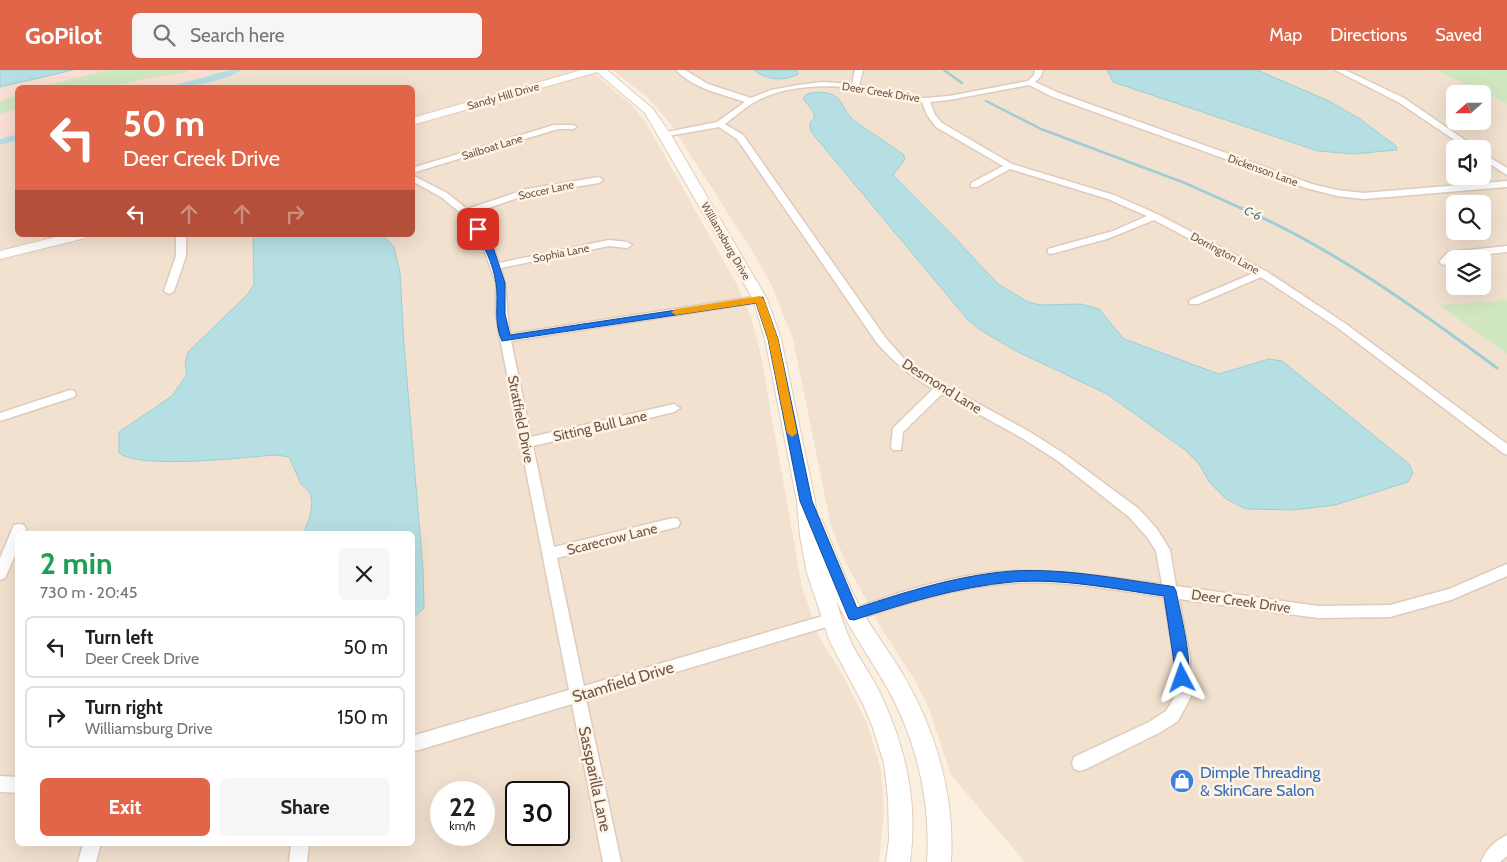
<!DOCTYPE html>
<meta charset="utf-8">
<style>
body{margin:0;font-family:Cabin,sans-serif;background:#f6f6f6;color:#202124;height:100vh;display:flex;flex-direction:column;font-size:19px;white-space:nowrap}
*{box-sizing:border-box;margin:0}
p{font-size:16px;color:#757577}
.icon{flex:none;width:28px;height:28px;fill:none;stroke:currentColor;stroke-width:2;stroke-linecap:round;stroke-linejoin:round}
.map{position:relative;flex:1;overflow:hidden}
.side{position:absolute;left:15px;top:461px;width:400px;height:315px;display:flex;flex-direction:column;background:#fff;border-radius:8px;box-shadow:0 5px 20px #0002}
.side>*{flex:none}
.guide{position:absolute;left:15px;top:15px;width:400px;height:152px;border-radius:8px;box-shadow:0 5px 20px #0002;background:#e16549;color:#fff;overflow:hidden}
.needle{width:32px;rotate:249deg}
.tools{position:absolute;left:1446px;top:15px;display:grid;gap:10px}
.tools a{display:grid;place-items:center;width:45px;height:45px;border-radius:8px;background:#fff;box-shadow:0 5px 20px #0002;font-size:25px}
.speed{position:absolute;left:430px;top:711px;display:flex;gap:10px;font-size:25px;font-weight:700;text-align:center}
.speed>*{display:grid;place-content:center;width:65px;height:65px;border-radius:50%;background:#fff;box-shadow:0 5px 20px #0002;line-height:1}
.speed small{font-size:12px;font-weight:400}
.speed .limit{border:2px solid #111;border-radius:8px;background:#fff;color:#111}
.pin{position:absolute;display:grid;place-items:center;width:42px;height:42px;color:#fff;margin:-21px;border-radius:10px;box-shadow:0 2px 8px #0006}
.me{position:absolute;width:55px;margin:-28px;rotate:356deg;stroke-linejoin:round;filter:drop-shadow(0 0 4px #0008)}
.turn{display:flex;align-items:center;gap:18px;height:105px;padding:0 25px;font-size:22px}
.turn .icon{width:65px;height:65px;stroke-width:2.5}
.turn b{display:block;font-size:35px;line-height:42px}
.lanes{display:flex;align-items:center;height:48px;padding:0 25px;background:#0003;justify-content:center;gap:25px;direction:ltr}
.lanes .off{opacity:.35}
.round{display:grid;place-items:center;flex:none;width:52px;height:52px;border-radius:8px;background:#f6f6f6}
.headline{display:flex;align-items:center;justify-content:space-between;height:85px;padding:0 25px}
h1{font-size:30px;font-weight:700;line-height:38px;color:#1e9e55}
.cta{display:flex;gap:10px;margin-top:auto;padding:10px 25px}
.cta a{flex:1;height:58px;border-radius:8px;background:#e16549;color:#fff;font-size:20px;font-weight:700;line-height:58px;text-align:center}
.cta a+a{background:#f6f6f6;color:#202124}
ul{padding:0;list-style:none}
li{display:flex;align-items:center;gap:15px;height:62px;margin:0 10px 8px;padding:0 15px;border:2px solid #e0e0e0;border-radius:8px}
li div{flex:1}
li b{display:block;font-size:19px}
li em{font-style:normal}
header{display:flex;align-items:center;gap:30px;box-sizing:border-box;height:70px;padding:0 25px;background:#e16549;color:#fff}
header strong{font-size:24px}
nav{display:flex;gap:28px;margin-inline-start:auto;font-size:18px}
.search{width:350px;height:45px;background:#f6f6f6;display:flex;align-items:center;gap:12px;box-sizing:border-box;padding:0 18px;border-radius:8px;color:#757577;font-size:19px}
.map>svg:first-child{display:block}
.residential{fill:#f2e1cf;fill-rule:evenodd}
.commercial{fill:#fbded4}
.green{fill:#d1e7c0}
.water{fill:#b6dfe3;stroke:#9dced5}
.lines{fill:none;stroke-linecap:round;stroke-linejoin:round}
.stream-far1{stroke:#9dced5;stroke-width:2.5}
.stream{stroke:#9dced5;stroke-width:3}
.canal{fill:#b6dfe3;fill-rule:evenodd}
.street-casing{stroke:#decbbd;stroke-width:3}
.secondary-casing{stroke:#e3ccbb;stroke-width:2}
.street{fill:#fff;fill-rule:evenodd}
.secondary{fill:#fff;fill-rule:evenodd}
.route{fill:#1a73e8;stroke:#114b97}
.slow{fill:#f59e0b}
.labels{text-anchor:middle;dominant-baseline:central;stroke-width:5;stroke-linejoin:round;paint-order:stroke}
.far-street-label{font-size:11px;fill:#715549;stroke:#fef4e6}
.far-water-label{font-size:12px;font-style:italic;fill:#40757d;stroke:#fef4e6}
.street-label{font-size:14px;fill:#715549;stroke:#fef4e6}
.near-street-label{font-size:16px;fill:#715549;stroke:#fef4e6}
.near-shop-label{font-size:16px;fill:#366cbe;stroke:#fef4e6;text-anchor:start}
</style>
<header>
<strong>GoPilot</strong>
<div class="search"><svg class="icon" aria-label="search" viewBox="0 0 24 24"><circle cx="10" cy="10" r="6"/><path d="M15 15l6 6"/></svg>Search here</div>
<nav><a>Map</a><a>Directions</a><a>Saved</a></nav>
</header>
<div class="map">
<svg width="1507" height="792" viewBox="0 0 1507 792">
<rect width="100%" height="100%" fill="#fbefe0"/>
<g class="residential">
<path d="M140 0H590L633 36 648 56 736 213 751 247 760 281 802 517 819 567 842 604 867 653 881 700 884 743 879 792H0V33L17 29 18 165H412V18L65 17ZM18 464H412V774H18ZM441 722H484V765H441ZM516 722H559V765H516Z"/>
<path d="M612 0H1436L1507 34V792H1025L951 705 928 636 913 607 880 556 845 491 831 456 793 269 771 214 756 187 670 53 647 27ZM1455 24H1482V51H1455ZM1455 79H1482V106H1455ZM1455 134H1482V161H1455ZM1455 189H1482V216H1455Z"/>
</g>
<path class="commercial" d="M0 0H233L181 17 18 18 17 64 0 69Z"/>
<g class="green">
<path d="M108 0H186L189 2 143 9 111 17H40Z"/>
<path d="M1436 0H1507V34Z"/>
<path d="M17 25V38L0 44V31Z"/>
<path d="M1507 229V284L1439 235 1498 231Z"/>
</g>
<g class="water">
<path d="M0 0H73L0 17Z"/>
<path d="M754 0H797L798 4C784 12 766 10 754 0Z"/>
<path d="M1107 0H1257L1329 31 1360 49 1396 76 1397 80 1353 84 1318 81 1119 14 1113 12Z"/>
<path d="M818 22C844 23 838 34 853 50L903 84 905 89 893 105 957 170 998 214 1028 232 1041 235 1081 234 1099 239 1124 269 1219 304 1269 289 1282 291 1409 394 1413 403 1408 412 1335 435 1294 440 1246 439 1226 429 1210 413 1199 394 1184 379 1107 324 1014 280 979 259 967 249 816 68 810 59V53L814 48V43L803 28 807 24Z"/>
<path d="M253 165H383L394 177 400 203 404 275 423 499 424 538 413 548 412 464H303L310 447 312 431 310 423 301 414 289 387 276 385C245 387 140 400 119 383V362L172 326 187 304 185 293 188 282 248 224 254 214Z"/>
</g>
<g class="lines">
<g class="stream-far1">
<path d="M944 0 962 13"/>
<path d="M986 31 1041 59 1185 113 1243 139"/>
</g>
<path class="stream" d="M1241 138C1333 178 1416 238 1497 298"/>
<g class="canal">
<path d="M229 0H241C227 11 183 18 165 18Z"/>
<path d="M18 64V70L0 75V69Z"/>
</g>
<g class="street-casing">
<g id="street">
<path d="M676 0H685L708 14 751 28 771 20 798 15 823 12 852 14 855 0H863L859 15 910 28H925L949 26 1028 11 1034 5 1035 0H1043L1041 6 1035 12 1059 23 1312 114 1337 120 1364 123 1507 111V117L1364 129 1337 126 1306 118 1053 27 1029 15 949 30 930 32 935 45 942 53 1012 94 1114 125 1157 144 1266 201 1346 254 1507 374V385L1503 383 1338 258 1261 207 1198 234H1190L1189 232 1190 230 1254 203 1154 150 1107 169 1051 184 1048 183V179L1113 161 1147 146 1108 129 1010 99 977 117H971V113L1003 96 936 57 927 45 922 32C899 32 877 22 854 18 823 14 781 16 753 33 743 39 734 47 725 54L743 65 885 267 904 289 921 302 1030 362 1066 385 1139 439 1157 459 1170 480 1176 516 1318 536 1390 535 1449 519 1507 494V506L1451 530 1390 547 1318 548 1179 529 1190 588 1191 627 1188 632 1178 651 1161 662 1086 699 1080 701 1074 699 1072 693 1074 687 1149 652 1166 641 1175 626 1174 588 1164 527C1114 520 1063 509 1012 513 956 517 906 533 853 551L848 549 846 545 848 541C901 521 957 503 1014 501 1064 500 1113 508 1162 514L1156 481 1147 467 1129 447 1058 391 1022 368 942 324 903 362 901 380H893L891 377 893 358 933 319C909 305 895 293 877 273L737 69 719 57 662 67V63L717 52 745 32C722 24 694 19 676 0Z"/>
<path d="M1335 0H1345L1404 28 1478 79H1468L1398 32Z"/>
<path d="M554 55H573L577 57 573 59H558L412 103V98Z"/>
<path d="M1482 83 1507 98V105L1482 89Z"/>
<path d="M412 105 447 123 467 139 527 119 599 107 603 110 599 113 529 124 471 144 492 174 499 193 609 170 627 172 632 175 627 178 609 176 501 198C508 219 506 242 510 264L760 226 765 229 760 232 511 271 531 367 674 334 680 338 674 342 533 376 554 477 673 448 678 449 680 453 678 457 673 458 557 488 584 616 833 543 838 545 840 549 838 553 833 555 586 629 621 792H603L572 634 412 682V666L569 620 500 268 496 244V213L482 174 463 145 441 127 412 111Z"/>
<path d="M176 165H186V186L174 221 169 224 164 221 176 186Z"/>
<path d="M1507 176V182L1453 188 1447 194 1444 195 1439 192 1447 183 1450 182Z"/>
<path d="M70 320 74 321 76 324 74 327 0 351V343Z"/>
<path d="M19 454 24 455 26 459 24 464H18V479L5 508 0 510V488L14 455Z"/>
<path d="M0 706 18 707V723L0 722Z"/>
<path d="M1507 765V786L1500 792H1481C1486 780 1494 771 1507 765Z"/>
<path d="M83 774H101L96 792H78Z"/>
<path d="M291 774H309L307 792H289Z"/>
</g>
</g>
<g class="secondary-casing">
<g id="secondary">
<path d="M582 0H607L653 39 671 65 767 229 781 269 815 431 817 448 822 450 824 455C836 483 846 512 861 539 873 561 889 581 902 603 936 660 955 726 951 792H927C931 732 917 672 888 619 871 589 851 562 836 530 840 543 844 557 850 570 858 588 871 604 880 623 906 678 918 731 910 792H886L889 770 888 728 884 693 873 658 863 634 830 572 807 503 800 466 797 431 765 269 753 229 645 43 597 2 412 55V48Z"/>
<path d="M64 165H87L85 168 0 189V181Z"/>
</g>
</g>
<use href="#street" class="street"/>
<use href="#secondary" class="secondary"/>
</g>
<path class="route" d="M478 156 481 157 492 174 505 213V244L510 265 763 227 778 269 812 431 857 538C908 521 959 505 1013 501 1065 498 1118 509 1170 516L1174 517 1176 521C1180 541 1194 596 1187 612L1182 614 1177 612 1164 526C1114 519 1063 508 1012 512 957 517 906 533 854 550L849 549 800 431 768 269 756 233 502 271C493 252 499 232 496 213 493 194 484 175 474 159Z"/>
<path class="slow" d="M760 226 764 229 778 269 797 363 792 367 787 363 768 269 756 233 676 245 671 242 676 239Z"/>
<defs>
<g id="shop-disc" transform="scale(1.25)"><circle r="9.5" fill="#3f7fe0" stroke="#fef4e6"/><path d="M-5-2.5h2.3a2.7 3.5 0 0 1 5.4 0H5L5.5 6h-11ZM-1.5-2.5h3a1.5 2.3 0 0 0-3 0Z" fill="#fff"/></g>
</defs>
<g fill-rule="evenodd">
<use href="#shop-disc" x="1182" y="711"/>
</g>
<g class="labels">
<g class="far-street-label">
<text transform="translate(881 22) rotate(9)">Deer Creek Drive</text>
<text transform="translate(503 26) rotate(-16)">Sandy Hill Drive</text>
<text transform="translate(492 77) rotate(-17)">Sailboat Lane</text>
<text transform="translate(1263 100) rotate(20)">Dickenson Lane</text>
<text transform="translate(546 120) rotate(-12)">Soccer Lane</text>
<text transform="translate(726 171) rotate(60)">Williamsburg Drive</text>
<text transform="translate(561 183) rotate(-11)">Sophia Lane</text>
<text transform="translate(1225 183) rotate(28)">Dorrington Lane</text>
</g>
<g class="far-water-label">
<text transform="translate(1253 143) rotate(24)">C-6</text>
</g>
<g class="street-label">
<text transform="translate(942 316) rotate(32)">Desmond Lane</text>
<text transform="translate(521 349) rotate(79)">Stratfield Drive</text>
<text transform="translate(600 356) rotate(-13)">Sitting Bull Lane</text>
<text transform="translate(612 469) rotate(-14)">Scarecrow Lane</text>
<text transform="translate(1241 531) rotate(8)">Deer Creek Drive</text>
</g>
<g class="near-street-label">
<text transform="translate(623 612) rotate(-17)">Stamfield Drive</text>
<text transform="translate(595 709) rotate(78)">Sassparilla Lane</text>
</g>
<g class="near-shop-label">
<text x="1200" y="702">Dimple Threading<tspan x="1200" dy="18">&amp; SkinCare Salon</tspan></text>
</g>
</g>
</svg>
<div class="tools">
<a><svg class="needle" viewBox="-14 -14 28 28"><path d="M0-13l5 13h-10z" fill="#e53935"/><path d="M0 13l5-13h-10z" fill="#757577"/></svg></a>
<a><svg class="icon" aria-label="sound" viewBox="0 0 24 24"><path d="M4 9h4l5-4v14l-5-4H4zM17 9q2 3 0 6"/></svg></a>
<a><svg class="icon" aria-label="search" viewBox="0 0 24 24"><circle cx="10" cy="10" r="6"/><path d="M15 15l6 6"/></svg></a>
<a><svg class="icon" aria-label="layers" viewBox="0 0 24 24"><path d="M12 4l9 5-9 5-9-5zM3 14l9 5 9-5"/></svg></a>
</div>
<div class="speed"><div>22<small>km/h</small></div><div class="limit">30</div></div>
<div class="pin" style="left:478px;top:159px;background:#d93025"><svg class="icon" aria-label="arrive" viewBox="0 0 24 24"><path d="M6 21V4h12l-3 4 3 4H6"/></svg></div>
<svg class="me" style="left:1182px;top:608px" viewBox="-20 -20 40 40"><path d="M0-17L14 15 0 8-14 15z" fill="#1a73e8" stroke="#fff" stroke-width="4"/></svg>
<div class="guide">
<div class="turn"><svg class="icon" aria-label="left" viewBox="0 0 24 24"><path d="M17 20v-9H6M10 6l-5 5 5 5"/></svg><div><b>50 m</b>Deer Creek Drive</div></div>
<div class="lanes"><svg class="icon" aria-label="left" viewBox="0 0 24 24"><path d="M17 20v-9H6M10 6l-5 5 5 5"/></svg><svg class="icon off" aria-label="ahead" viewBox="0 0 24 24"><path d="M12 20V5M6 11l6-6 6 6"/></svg><svg class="icon off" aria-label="ahead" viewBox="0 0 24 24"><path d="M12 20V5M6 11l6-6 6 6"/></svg><svg class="icon off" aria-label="right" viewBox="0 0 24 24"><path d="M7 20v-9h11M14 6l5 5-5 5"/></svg></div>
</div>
<section class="side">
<div class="headline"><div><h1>2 min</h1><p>730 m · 20:45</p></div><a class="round"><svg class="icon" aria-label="close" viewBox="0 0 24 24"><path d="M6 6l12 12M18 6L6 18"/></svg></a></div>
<ul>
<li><svg class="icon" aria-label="left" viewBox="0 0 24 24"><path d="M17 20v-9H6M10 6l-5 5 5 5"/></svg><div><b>Turn left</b><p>Deer Creek Drive</p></div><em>50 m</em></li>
<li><svg class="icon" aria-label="right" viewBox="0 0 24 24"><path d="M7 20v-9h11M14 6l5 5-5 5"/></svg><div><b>Turn right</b><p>Williamsburg Drive</p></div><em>150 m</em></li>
</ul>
<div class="cta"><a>Exit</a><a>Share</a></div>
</section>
</div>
